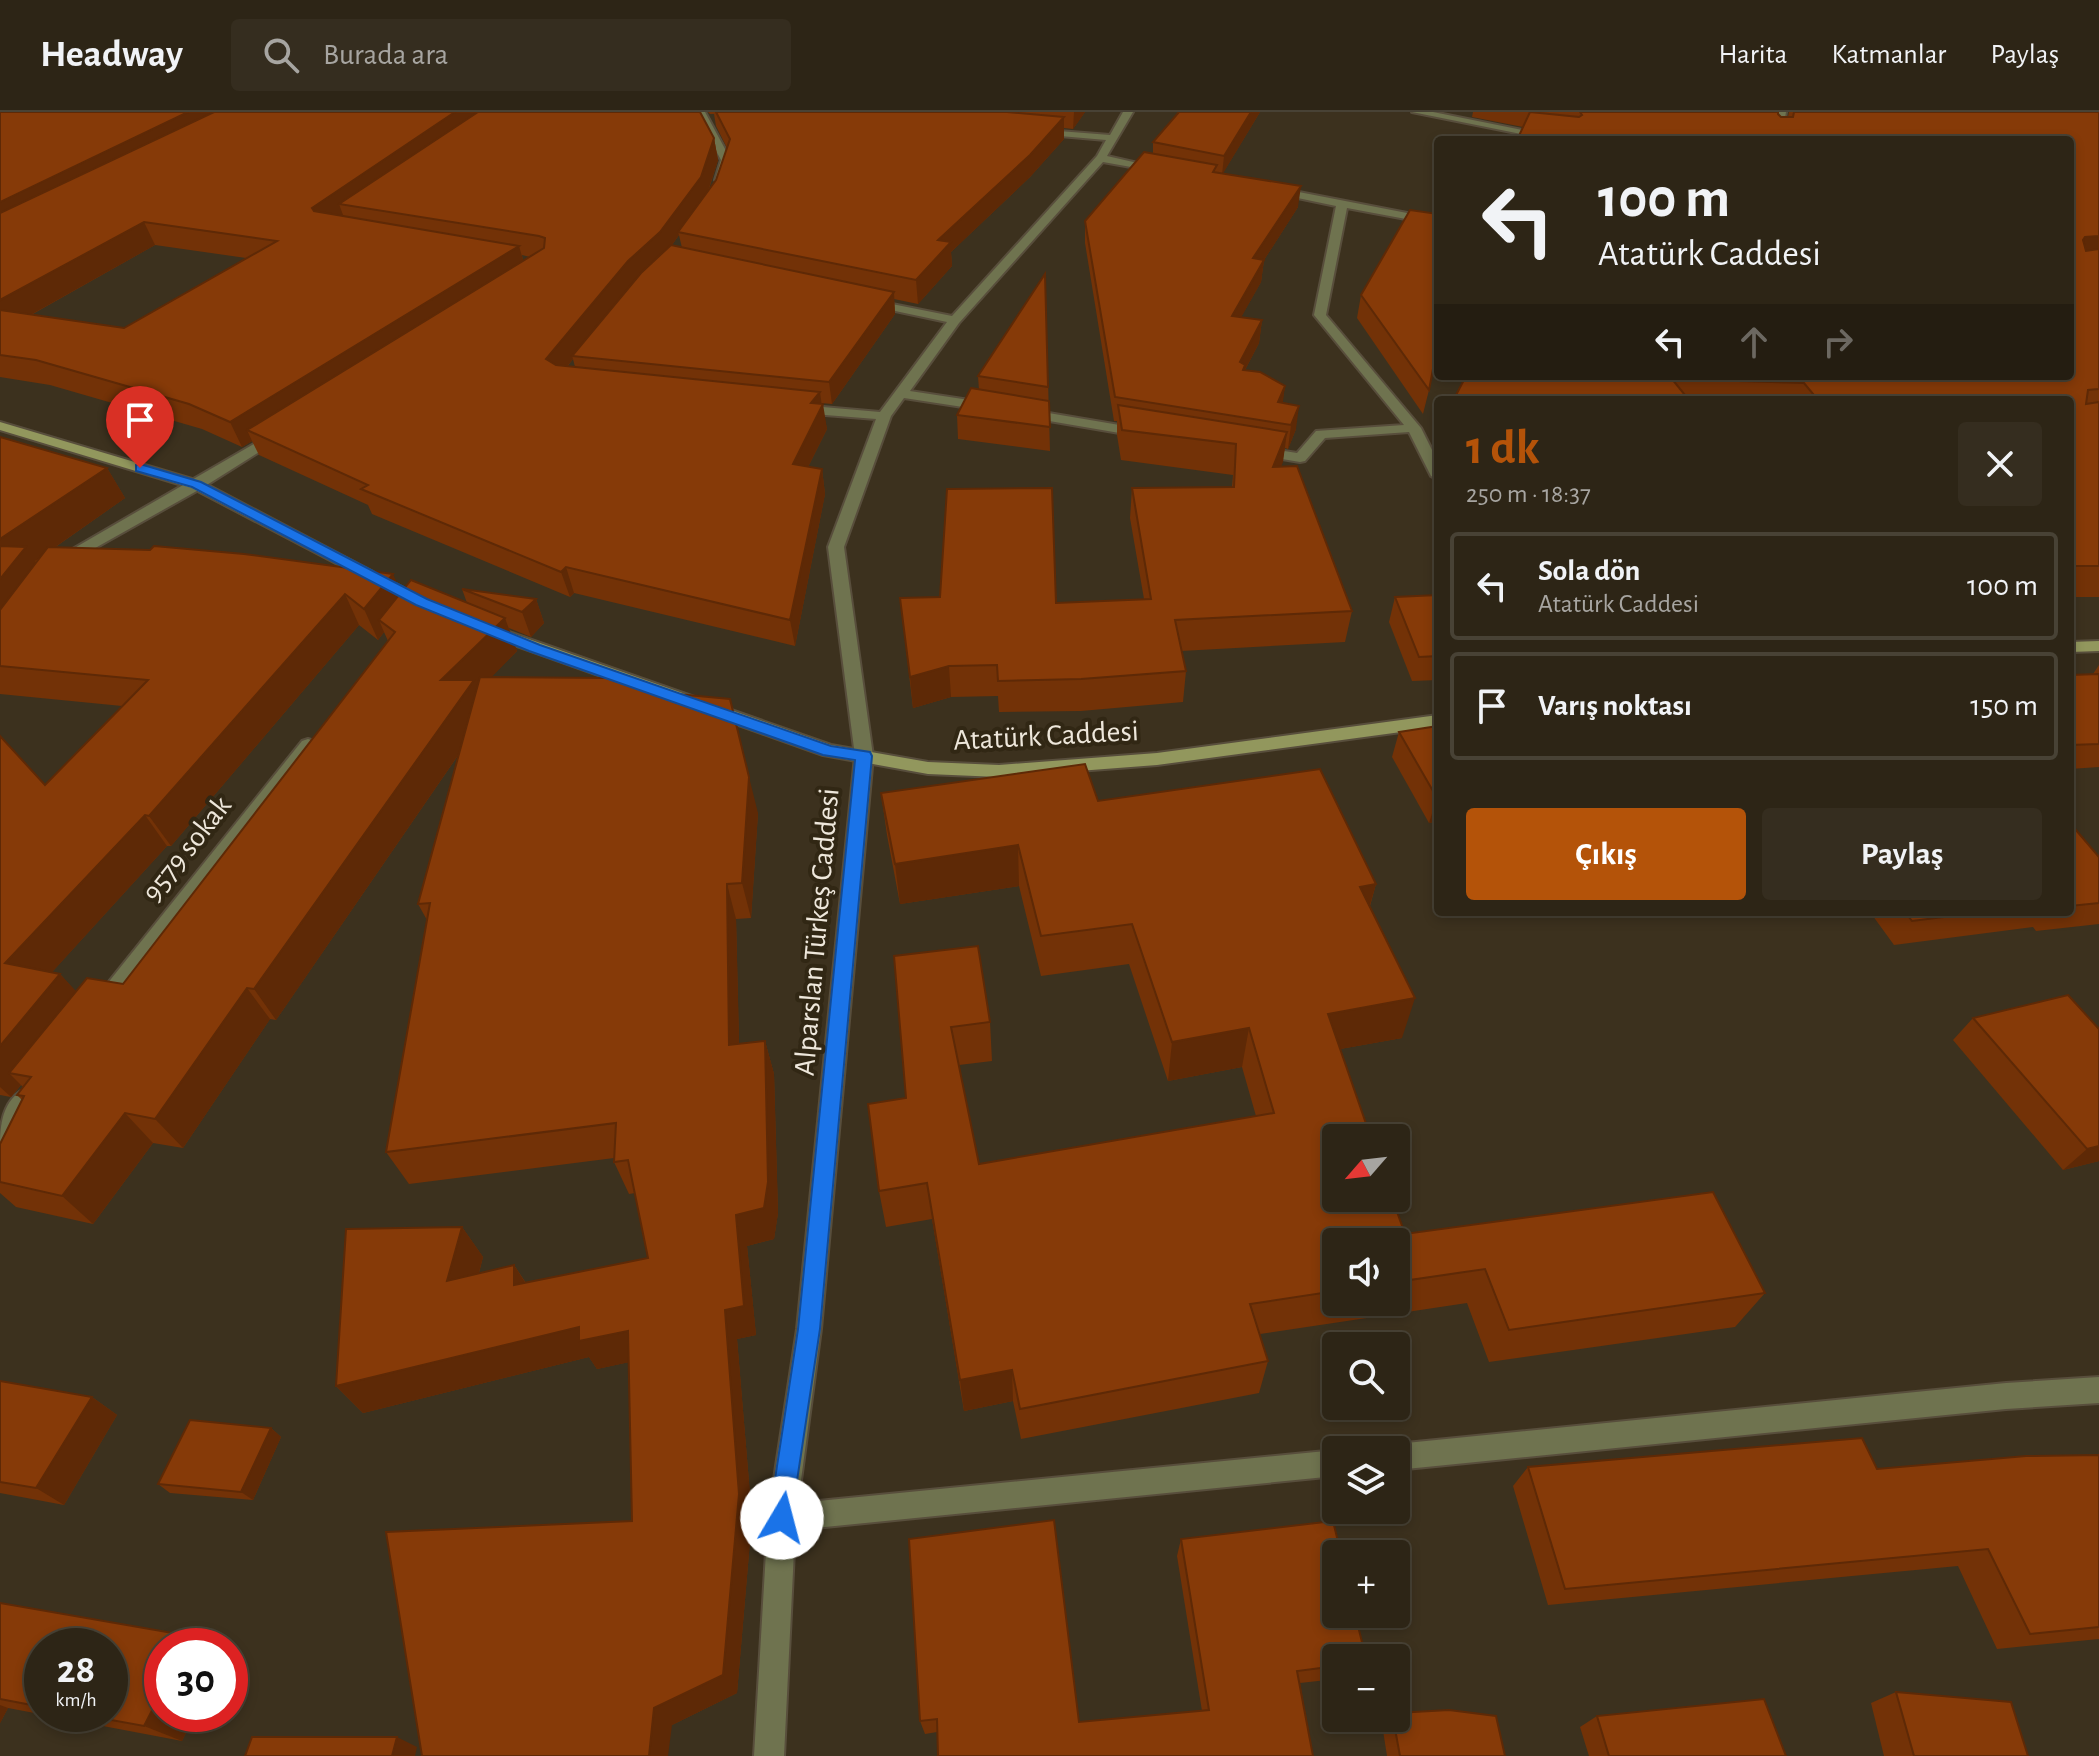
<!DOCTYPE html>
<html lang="tr">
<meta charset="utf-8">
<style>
body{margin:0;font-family:"Alegreya Sans",sans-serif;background:#352d1f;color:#f1f3f6;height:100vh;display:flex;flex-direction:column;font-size:30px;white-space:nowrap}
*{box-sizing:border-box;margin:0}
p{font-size:26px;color:#a7a5a1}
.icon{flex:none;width:44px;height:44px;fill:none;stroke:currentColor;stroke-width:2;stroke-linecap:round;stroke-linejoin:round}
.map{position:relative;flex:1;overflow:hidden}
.details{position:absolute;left:1434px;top:284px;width:640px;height:520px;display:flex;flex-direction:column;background:#2d2516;border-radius:8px;box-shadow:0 4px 12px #0003,0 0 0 2px #484235}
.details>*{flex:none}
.top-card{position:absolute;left:1434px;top:24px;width:640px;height:244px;border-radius:8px;box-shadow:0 4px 12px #0003,0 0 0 2px #484235;background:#2d2516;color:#f1f3f6;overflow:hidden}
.needle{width:52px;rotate:242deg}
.buttons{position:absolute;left:1322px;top:1012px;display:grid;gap:16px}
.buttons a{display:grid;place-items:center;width:88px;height:88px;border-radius:8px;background:#2d2516;box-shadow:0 4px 12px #0003,0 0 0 2px #484235;font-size:40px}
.speed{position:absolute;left:24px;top:1516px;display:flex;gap:16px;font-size:40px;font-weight:700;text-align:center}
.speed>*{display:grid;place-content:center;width:104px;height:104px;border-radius:50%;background:#2d2516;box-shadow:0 4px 12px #0003,0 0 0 2px #484235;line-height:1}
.speed small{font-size:20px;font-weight:400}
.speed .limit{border:12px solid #d22;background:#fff;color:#111}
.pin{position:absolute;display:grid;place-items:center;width:68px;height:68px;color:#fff;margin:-82px -34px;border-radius:50% 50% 50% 0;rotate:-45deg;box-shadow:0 0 8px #0007}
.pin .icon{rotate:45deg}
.me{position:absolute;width:88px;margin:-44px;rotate:8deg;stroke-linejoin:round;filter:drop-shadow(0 0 6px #0008)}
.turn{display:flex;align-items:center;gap:28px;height:168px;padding:0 32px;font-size:36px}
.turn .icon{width:104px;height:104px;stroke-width:2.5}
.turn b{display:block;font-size:56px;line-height:68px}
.lanes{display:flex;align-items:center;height:76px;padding:0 32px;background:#0003;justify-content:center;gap:40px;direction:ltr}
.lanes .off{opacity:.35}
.round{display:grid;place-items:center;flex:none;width:84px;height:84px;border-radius:8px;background:#352d1f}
.head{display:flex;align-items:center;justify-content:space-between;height:136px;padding:0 32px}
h1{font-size:48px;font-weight:700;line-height:60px;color:#b45309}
.action{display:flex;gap:16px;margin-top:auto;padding:16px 32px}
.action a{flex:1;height:92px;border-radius:8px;background:#b45309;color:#fff;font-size:32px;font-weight:700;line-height:92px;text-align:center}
.action a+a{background:#352d1f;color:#f1f3f6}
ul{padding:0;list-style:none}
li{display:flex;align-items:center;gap:24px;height:108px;margin:0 16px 12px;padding:0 16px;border:4px solid #484235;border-radius:8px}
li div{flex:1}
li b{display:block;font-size:30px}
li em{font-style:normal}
header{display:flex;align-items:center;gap:48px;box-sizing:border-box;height:112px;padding:0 40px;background:#2d2516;border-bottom:2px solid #484235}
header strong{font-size:38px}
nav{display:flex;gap:44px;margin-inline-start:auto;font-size:28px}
.search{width:560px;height:72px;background:#352d1f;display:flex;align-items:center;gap:20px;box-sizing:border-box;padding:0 28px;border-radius:8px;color:#a7a5a1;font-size:30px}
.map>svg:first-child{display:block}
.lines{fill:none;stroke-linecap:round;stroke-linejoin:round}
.street-casing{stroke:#584e3c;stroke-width:4}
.secondary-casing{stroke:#584e3c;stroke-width:4}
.street{fill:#6f734f;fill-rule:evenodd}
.secondary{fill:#92975d;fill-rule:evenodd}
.wall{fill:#733207;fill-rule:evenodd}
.shaded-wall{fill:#5e2906}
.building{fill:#863a08;stroke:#5e2906;stroke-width:2}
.route{fill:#1a73e8;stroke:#114b97;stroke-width:2}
.labels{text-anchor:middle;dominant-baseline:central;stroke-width:8;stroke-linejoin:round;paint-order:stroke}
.street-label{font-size:30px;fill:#eee7db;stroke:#312714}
</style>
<header>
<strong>Headway</strong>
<div class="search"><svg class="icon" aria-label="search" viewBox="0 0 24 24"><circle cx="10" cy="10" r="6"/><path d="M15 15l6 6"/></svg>Burada ara</div>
<nav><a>Harita</a><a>Katmanlar</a><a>Paylaş</a></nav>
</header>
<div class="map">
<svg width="2099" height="1644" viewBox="0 0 2099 1644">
<rect width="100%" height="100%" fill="#3c311e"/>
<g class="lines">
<g class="street-casing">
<g id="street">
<path d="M695 0H705L731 48 724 70 715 68 721 48Z"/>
<path d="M1123 0H1133L1107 44 1164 57 1159 60 1103 50 959 211 910 279 989 291 996 295 989 299 904 286 891 304 844 435 873 644 821 1217 798 1391 1336 1338V1364L795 1418 784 1644H754L768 1406 797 1217 855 644 828 435 876 307 800 301 793 297 800 293 880 300 947 210 867 193V187L952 204 1097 44 1106 28 1037 22 1033 21V17L1110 23Z"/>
<path d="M1412 0H1433L1572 28H1551Z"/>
<path d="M1776 0H1786L1781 28H1771Z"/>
<path d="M1273 75 1438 107V113L1347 96 1326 203 1421 316 1438 350V368L1431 364 1409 320 1325 326 1305 349 1300 350 1258 343 1251 339 1258 335 1297 341 1316 319 1404 313 1314 203 1336 94 1269 80V76Z"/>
<path d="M1025 297 1143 317 1150 321 1143 325 1020 304 1018 301Z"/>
<path d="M278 318 285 322 283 325 202 376 81 444 70 458 65 460 57 455 71 438Z"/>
<path d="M308 627 314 629 317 633 314 637 109 899 102 901 95 899 92 893 95 887 302 629Z"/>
<path d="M30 975 38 977 41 984 38 991 8 1028 0 1031C0 1008 5 983 30 975Z"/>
<path d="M2099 1265V1291L2006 1297 1396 1358V1338H1386L1396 1332 2006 1271Z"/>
</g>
</g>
<g class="secondary-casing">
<g id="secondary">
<path d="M0 310 202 370 434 492 432 495H420L192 376 0 318Z"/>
<path d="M489 513 831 633 928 650 999 653 1157 641 1438 603V615L1157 653 999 665 928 662 823 643 483 522 481 518Z"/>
<path d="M2099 529V539L2070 540V530Z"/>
</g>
</g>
<use href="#street" class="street"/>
<use href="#secondary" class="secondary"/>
</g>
<g class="wall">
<path d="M0 0 714 26 718 48 708 80 716 68 727 36 716 14 714 2H710L708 0H1085L1073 17 1064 16V27L1030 65 951 140 952 154 918 192 894 187 895 202 832 292 821 291 827 317 808 355 822 357 825 382 795 534 574 481 570 485 372 402 368 393 259 343 252 329 242 335 202 317 50 273 0 265ZM679 123 682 136 672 133ZM155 133 246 146 124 216 31 203ZM522 143 530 145 523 149ZM573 247 575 255H567Z"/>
<path d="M1260 0 1223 61 1298 95 1264 148 1261 170 1241 205 1262 208 1259 231 1245 258 1285 274 1282 291 1296 317 1288 337 1285 336 1281 354 1352 499 1345 530 1181 539 1186 559 1183 590 1081 599 999 600 998 584 951 585 913 596 900 486 1056 491 1144 487 1130 406 1132 376 1232 375 1233 363 1121 348 1117 323V309H1114L1085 131V109L1153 41V30Z"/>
<path d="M1473 0H1778V2L1781 5H1788L1789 0H2099V485H2070V288H1455L1466 264H2070V28L1523 15 1472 5Z"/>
<path d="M1045 162 1050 339 958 327 957 303 979 278 978 264Z"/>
<path d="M1361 183 1429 278 1423 302 1357 206Z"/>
<path d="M0 325 107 356 125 386 54 436 401 480 467 491 462 477 536 487 544 511 531 525 509 516 517 539 491 565 758 701 751 806 736 807 739 932 765 929 774 962 778 1101 774 1127 747 1134 756 1223 737 1227 752 1406 737 1581 672 1613 632 1409 629 1250 597 1257 589 1245 363 1301 336 1274 462 1115 483 1145 479 1161 514 1153 526 1171 648 1146 635 1081 629 1082 614 1050V1046L409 1072 386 1040 427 808 418 792 459 642 276 908 270 907 183 1036 153 1031 93 1112 16 1095 0 1081V1070L22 988 17 983 23 975 21 973 11 985 0 983V624L45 673 122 594 0 582ZM359 513 378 528 384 520 388 529 123 872 76 880 60 862 52 860 167 734H171Z"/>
<path d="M1438 483V568L1412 569 1389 510 1395 485Z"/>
<path d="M2099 553V655L2070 657V563L2093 562Z"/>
<path d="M1438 614V709L1429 711 1392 645 1399 620Z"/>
<path d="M881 681 1098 689 1376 772 1370 794 1402 926 1340 937 1405 1122 1765 1181 1735 1215 1489 1250 1467 1191 1260 1222 1268 1249 1259 1281 1021 1327 1013 1289 964 1299 932 1107 886 1115 879 1079 906 986 894 844 990 910 992 949 959 953 979 1052 1256 1004 1242 955 1168 969 1129 852 1041 864 1019 774 900 792 887 723ZM1336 1130H1396V1190H1336Z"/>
<path d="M2070 711 2099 745V812L2036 819 2033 815 1894 833 1870 800H2070Z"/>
<path d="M1973 906 2099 1049 2063 1058 1953 928Z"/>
<path d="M0 1269 92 1285 117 1303 64 1393 0 1381Z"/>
<path d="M271 1316 281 1325 253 1388 170 1381 158 1372Z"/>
<path d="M2099 1343V1527L1997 1537 1958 1454 1548 1493 1513 1374 1528 1355 1877 1357Z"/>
<path d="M909 1427 1079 1610 1202 1599 1177 1444 1181 1427 1336 1546V1567L1300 1571 1313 1644 937 1620 925 1622 920 1609Z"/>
<path d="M0 1491 162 1602H195L182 1629 8 1596 0 1611ZM42 1534 110 1602H42Z"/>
<path d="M1896 1580 2028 1644H1884L1871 1591Z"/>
<path d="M1597 1604 1786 1644H1589L1580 1615Z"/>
<path d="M1387 1606H1396L1505 1644H1387L1382 1612Z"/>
</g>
<g class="shaded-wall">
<path d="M188 0H241L0 119V90Z"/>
<path d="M455 0H493L339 92 343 103 321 118 312 96Z"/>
<path d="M1074 0H1085L1073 17Z"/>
<path d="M1251 0H1260L1222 63 1224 44Z"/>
<path d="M1064 5V27L1030 65 951 140 952 154 918 192 916 168 938 128Z"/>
<path d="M714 26 718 48 705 88 678 120 679 123 665 143 572 244 573 247 553 272 546 247Z"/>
<path d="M1301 74 1298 95 1264 148 1261 170 1229 227 1232 204 1253 146Z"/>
<path d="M144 110 155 133 0 220V188Z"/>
<path d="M2099 124V150L2070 153 2085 125Z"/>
<path d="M519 134 526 158 247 318 252 329 242 335 230 310Z"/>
<path d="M894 180 895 202 832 292 829 270Z"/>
<path d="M1262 208 1259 231 1244 260 1240 250Z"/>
<path d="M1285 274 1282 297 1278 290Z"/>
<path d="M820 280 822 295 823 292 827 317 797 377 793 352 811 291Z"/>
<path d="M1299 294 1296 317 1288 337 1291 313Z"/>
<path d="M1287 320 1283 350 1269 385 1273 355Z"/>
<path d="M107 356 125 386 35 449 46 466 0 526V427Z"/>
<path d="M822 357 825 382 795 534 790 508Z"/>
<path d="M566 455 574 481 570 485 561 460Z"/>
<path d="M393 462 407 493 379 508 384 520 378 528 364 497Z"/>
<path d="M345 482 359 513 171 734 149 704Z"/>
<path d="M536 487 544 511 531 525 522 500Z"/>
<path d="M505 506 517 539 478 579 487 601 276 908 254 877 441 568Z"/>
<path d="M949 554 951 585 913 596 910 565Z"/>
<path d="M749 665 758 701 751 806 742 771Z"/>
<path d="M1437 686H1438V709L1429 711Z"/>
<path d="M145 703 167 734 33 881 5 851Z"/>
<path d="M1018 733 1019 774 900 792 895 752Z"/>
<path d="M727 772 736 807 740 967 729 933Z"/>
<path d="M1376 772 1364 813 1360 775Z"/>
<path d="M60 862 87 891 9 961 21 973 11 985 0 975V934Z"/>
<path d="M247 876 270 907 183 1036 155 1007Z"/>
<path d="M1415 886 1402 926 1318 941 1328 902Z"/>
<path d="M1249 916 1242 955 1168 969 1172 930Z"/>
<path d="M765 929 774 962 778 1101 774 1127 747 1134 756 1223 737 1227 752 1406 737 1581 672 1613 668 1644H649L654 1596 725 1198 736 1103Z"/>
<path d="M125 1001 153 1031 93 1112 62 1084Z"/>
<path d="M2099 1034V1049L2063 1058 2087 1037Z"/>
<path d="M462 1115 483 1145 469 1198 447 1169Z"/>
<path d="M514 1153 533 1183 514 1173Z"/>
<path d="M579 1215 628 1219 644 1247 597 1257 589 1245 363 1301 336 1274Z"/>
<path d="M1012 1258 1013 1289 964 1299 960 1268Z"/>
<path d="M92 1285 117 1303 64 1393 36 1376Z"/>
<path d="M271 1316 281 1325 253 1388 241 1380Z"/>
<path d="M190 1524 210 1534H185Z"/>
<path d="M162 1579V1602H195L182 1629 144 1614Z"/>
<path d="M0 1593 8 1596 0 1611Z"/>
<path d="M397 1625 417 1635 415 1644H392Z"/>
</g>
<g class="building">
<path d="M0 0H188L0 90Z"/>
<path d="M214 0H455L312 96 314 99 519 134 230 310 189 292 36 248 0 243V198L124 216 277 129 144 110 0 188V101Z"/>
<path d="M478 0H700L714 26 701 65 660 120 628 149 546 247 556 253 820 280 811 291 823 292 793 352 822 357 790 508 566 455 561 460 361 377 368 373 247 318 544 136 545 126 539 124 339 92Z"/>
<path d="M716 0H1007L1064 5 1030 43 938 128 951 130 916 168 678 120 716 68 730 27Z"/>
<path d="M1179 0H1251L1224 44 1153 30Z"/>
<path d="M1530 0 1579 5 1582 3 1580 0H1778V2L1781 5H1793L1794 0H2099V124L2085 125 2083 128 2086 139 2099 137V277L2088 278 2086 292 2099 290V454H2070V288H1818L1804 271 1672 267 1689 288H1457L1455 285 1466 264H2070V28H1517Z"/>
<path d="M1144 40 1217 53 1213 60 1301 74 1253 146 1264 148 1232 204 1262 208 1240 250 1245 253 1243 258 1260 260 1285 274 1278 290 1299 294 1291 313 1115 285 1085 109Z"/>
<path d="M1410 98 1438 102V231L1429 278 1361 183Z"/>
<path d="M671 133 894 180 829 270 572 244 641 161Z"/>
<path d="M1045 162 1048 275 978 264Z"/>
<path d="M971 276 1049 289 1050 315 957 303Z"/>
<path d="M1118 293 1287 320 1273 355 1297 354 1352 499 1175 508 1186 559 1081 567 998 569 997 553 949 554 910 565 900 486 940 485 947 377 1052 376 1056 491 1151 487 1132 376 1234 375 1236 332 1122 318Z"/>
<path d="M0 325 107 356 0 427Z"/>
<path d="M0 434 26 435 0 467Z"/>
<path d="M154 434 244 442 393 462 364 497 345 482 149 704 145 703 5 851 60 862 0 934V624L45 673 148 568 0 554V498L48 435 150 438Z"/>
<path d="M411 468 505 506 441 568H474L254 877 247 876 155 1007 125 1001 62 1084 0 1070V1032L24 984 17 983 31 965 9 961 87 866 123 872 395 520 379 508Z"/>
<path d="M462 477 536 487 522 500Z"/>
<path d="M1438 483V544L1419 545 1395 485Z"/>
<path d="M2099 562V632L2070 633V563Z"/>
<path d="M480 565 611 566 666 581 730 587 749 665 742 771 727 772 729 933 765 929 768 1070 764 1096 736 1103 744 1194 725 1198 739 1382 723 1563 654 1596 649 1644H422L386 1420 632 1409 628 1219 579 1229V1215L336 1274 346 1117 462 1115 447 1169 514 1153V1173L648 1146 628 1048 614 1050 616 1011 386 1040 430 791 418 792Z"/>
<path d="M1438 614V686H1437L1399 620Z"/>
<path d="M1085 652 1098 689 1320 657 1376 772 1360 775 1415 886 1328 902 1371 1026H1336V1086H1392L1405 1122 1713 1080 1765 1181 1509 1218 1485 1157 1396 1170V1130H1336V1179L1250 1192 1268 1249 1020 1297 1012 1258 960 1268 927 1071 879 1079 868 992 906 986 894 844 978 834 990 910 951 915 979 1052 1274 1001 1249 916 1172 930 1132 812 1041 824 1018 733 895 752 881 681Z"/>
<path d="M2070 711 2099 745V791L2070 794Z"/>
<path d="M1905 800H1984L1912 809Z"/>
<path d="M2068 883 2099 917V1034L2087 1037 1973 906Z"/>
<path d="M0 1269 92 1285 36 1376 0 1370Z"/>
<path d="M190 1308 271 1316 241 1380 158 1372Z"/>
<path d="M1862 1326 1877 1357 2026 1344 2099 1343V1515L2030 1522 1988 1437 1565 1477 1528 1355Z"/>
<path d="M1054 1408 1079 1610 1209 1598 1181 1427 1333 1409 1341 1442H1336V1502H1355L1366 1546H1336V1554L1297 1559 1313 1644H938L937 1607 920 1609 909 1427Z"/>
<path d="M0 1491 190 1524 185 1534H162V1579L144 1614 78 1602H110V1534H42V1595L0 1587Z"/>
<path d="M1896 1580 2011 1590 2028 1644H1914Z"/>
<path d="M1764 1587 1786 1644H1609L1597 1604Z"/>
<path d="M1449 1598 1496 1604 1505 1644H1400L1393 1606H1396V1601Z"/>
<path d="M252 1625H397L392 1644H245Z"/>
</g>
<path class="route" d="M140 352 201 370 427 487 540 533 831 634 870 640 872 644 820 1217 790 1415 782 1418 773 1415 769 1406 798 1217 855 648 823 643 529 539 416 493 192 375 136 359V353Z"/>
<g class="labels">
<g class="street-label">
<text transform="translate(1046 624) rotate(-3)">Atatürk Caddesi</text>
<text transform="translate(187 737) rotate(-52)">9579 sokak</text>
<text transform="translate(817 820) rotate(-85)">Alparslan Türkeş Caddesi</text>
</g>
</g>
</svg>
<div class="buttons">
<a><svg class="needle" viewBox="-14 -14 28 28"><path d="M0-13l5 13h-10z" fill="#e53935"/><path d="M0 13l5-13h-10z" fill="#a7a5a1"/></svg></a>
<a><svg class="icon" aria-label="sound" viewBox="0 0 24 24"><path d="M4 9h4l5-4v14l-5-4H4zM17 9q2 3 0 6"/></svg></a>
<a><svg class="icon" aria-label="search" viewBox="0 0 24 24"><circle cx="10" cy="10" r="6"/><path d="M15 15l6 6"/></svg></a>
<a><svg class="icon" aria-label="layers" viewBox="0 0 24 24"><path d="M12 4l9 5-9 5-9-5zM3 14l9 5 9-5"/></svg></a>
<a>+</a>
<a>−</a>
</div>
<div class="speed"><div>28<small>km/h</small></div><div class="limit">30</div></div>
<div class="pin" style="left:140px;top:356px;background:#d93025"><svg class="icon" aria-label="arrive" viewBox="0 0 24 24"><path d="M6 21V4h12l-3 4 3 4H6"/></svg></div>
<svg class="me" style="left:782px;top:1406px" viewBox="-20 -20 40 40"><circle r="19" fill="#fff"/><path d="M0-13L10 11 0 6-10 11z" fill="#1a73e8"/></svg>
<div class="top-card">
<div class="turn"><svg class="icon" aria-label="left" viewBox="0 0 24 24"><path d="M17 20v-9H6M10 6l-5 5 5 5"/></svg><div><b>100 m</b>Atatürk Caddesi</div></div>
<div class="lanes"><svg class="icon" aria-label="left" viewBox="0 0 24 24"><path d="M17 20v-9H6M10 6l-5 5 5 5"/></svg><svg class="icon off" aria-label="ahead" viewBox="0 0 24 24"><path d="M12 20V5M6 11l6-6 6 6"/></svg><svg class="icon off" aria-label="right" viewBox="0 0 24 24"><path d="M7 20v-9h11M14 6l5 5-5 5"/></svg></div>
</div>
<section class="details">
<div class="head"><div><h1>1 dk</h1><p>250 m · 18:37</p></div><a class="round"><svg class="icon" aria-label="close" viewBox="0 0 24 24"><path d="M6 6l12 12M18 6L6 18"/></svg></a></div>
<ul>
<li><svg class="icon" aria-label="left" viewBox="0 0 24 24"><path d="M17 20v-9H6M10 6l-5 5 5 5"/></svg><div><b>Sola dön</b><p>Atatürk Caddesi</p></div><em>100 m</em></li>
<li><svg class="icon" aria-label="arrive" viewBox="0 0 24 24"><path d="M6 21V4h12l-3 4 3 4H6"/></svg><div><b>Varış noktası</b></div><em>150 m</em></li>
</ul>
<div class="action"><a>Çıkış</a><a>Paylaş</a></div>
</section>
</div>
